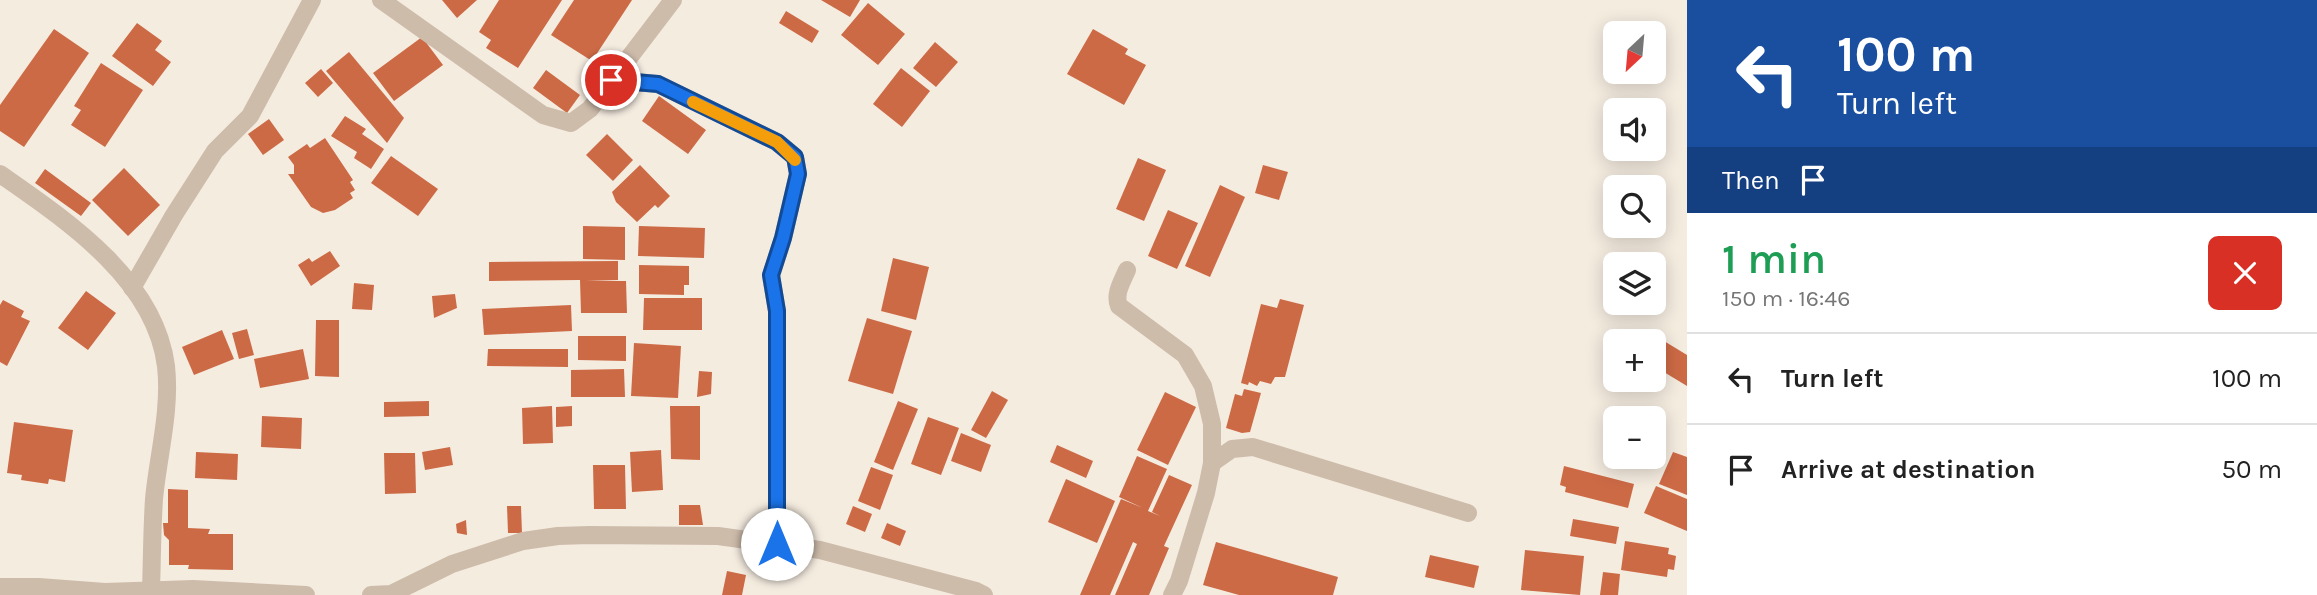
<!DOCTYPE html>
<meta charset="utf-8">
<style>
body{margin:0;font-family:Karla,sans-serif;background:#f6f6f6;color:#222;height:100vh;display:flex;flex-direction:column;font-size:26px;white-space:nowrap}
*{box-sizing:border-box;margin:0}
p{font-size:23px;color:#767676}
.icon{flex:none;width:38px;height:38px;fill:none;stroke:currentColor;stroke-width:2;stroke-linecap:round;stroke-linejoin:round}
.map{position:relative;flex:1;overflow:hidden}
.drawer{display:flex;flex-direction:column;background:#fff;width:630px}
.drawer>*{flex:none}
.guide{background:#1a4fa0;color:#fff;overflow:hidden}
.needle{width:46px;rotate:206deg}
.fabs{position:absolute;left:1603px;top:21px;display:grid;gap:14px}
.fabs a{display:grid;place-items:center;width:63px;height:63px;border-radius:10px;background:#fff;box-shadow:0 4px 18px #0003;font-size:35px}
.pin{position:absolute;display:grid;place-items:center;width:60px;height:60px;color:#fff;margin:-30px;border:4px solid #fff;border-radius:50%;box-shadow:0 2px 7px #0007}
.me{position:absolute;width:77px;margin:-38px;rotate:0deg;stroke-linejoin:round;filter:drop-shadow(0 0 5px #0008)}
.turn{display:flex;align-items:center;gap:24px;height:147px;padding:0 35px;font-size:32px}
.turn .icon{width:91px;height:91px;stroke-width:2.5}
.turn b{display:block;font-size:49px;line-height:60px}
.then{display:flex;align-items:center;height:66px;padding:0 35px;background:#0003;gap:14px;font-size:26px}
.round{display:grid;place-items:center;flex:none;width:74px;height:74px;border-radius:10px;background:#f6f6f6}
.head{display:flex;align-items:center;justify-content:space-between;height:119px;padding:0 35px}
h1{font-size:42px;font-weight:600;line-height:52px;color:#1e9e55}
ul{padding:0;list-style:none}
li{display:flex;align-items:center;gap:21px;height:91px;padding:0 35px;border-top:2px solid #e0e0e0}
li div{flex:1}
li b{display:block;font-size:26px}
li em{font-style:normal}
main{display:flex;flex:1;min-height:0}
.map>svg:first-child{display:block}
.building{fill:#cd6a46}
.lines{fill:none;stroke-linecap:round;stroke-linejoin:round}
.minor{stroke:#cebcab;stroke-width:18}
.route-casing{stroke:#114b97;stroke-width:18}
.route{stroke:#1a73e8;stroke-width:12}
.slow{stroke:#f59e0b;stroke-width:12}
</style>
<main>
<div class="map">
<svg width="1687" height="595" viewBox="0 0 1687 595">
<rect width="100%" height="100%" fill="#f5ece0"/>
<g class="building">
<path d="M442 0H477L457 18Z"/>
<path d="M499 0H562L518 68 486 48 491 40 479 32Z"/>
<path d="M574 0H632L592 61 551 35Z"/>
<path d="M821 0H860L850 17Z"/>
<path d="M868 3 905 34 878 65 841 35Z"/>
<path d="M786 11 819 31 812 43 779 23Z"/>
<path d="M137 23 162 41 155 50 171 62 153 86 112 56Z"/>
<path d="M54 29 89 53 24 147 0 131V105Z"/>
<path d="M1093 29 1128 49 1125 54 1146 65 1124 105 1067 74Z"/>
<path d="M422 37 443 65 394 101 373 73Z"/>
<path d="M935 42 958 62 936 87 913 68Z"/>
<path d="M349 52 404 118 387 143 326 71Z"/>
<path d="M101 63 143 90 105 147 71 125 81 110 74 106Z"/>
<path d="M901 68 930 91 902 127 873 104Z"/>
<path d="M321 69 333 83 318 97 305 83Z"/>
<path d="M546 70 580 95 567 113 533 88Z"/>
<path d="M659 96 706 130 688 154 642 121Z"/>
<path d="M345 116 366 129 362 134 384 149 371 169 354 158 357 152 331 136Z"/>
<path d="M269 119 284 140 263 155 248 134Z"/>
<path d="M607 134 633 160 613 181 586 155Z"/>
<path d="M325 138 353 180 350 182 355 190 350 193 353 198 335 210 323 213 311 207 288 174H294V165L288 157 307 144 310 148Z"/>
<path d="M391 156 438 189 418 216 371 183Z"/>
<path d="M1138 158 1166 170 1144 221 1116 209Z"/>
<path d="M640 165 670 196 658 208 655 205 637 222 616 202 612 192Z"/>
<path d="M1263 165 1288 172 1279 200 1255 193Z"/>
<path d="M124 168 160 205 128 236 92 200Z"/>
<path d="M45 169 91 203 81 216 35 183Z"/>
<path d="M1220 185 1245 197 1210 277 1185 266Z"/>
<path d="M1168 210 1198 223 1177 269 1148 256Z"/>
<path d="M583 226 625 227V260L583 259Z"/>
<path d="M639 226 705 228 704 258 638 256Z"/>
<path d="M330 251 340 266 311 286 298 265 309 258 312 262Z"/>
<path d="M893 258 929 267 916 320 881 311Z"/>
<path d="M618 261V280L586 281H626L627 313H581L580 280 489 281V262Z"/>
<path d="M639 265 689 266V285H684V295L639 294Z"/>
<path d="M354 283 374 285 372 310 352 309Z"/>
<path d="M86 291 116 313 88 350 58 328Z"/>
<path d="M455 294 457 308 434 318 432 296Z"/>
<path d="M644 298H702V330H643Z"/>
<path d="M1280 299 1304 305 1285 377H1275L1271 384 1260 381 1257 386 1249 382 1248 385 1241 383 1261 304 1277 308Z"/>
<path d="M3 300 24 311 21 317 30 321 7 366 0 362V305Z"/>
<path d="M571 305 572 331 484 335 482 309Z"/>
<path d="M867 318 912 331 893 394 848 381Z"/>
<path d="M316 320H339V377L315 376Z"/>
<path d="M247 329 254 355 239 359 232 333Z"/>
<path d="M222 330 234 359 194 375 182 347Z"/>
<path d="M578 336H626V361L578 360Z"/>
<path d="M1664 341 1687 355V386L1654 366V359Z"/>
<path d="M634 343 681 346 678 398 631 396Z"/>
<path d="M303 349 309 379 260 388 254 359Z"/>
<path d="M488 349H568V367L487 366Z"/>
<path d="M624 369 625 397H571V370Z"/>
<path d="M699 371 712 372 711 394 697 397Z"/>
<path d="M1244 389 1261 393 1250 432 1242 433 1226 428 1235 394 1242 396Z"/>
<path d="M992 391 1008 400 986 438 971 430Z"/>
<path d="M1165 392 1196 407 1168 465 1137 450Z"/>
<path d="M429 401V416L384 417V402Z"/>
<path d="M898 401 918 409 893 470 874 462Z"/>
<path d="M552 406 553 443 523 444 522 408Z"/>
<path d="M572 406V426L556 427V407Z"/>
<path d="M670 406H700V460L671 459Z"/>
<path d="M262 416 302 418 301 449 261 447Z"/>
<path d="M928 417 959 428 941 475 911 464Z"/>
<path d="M14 422 73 430 65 482 49 479 48 484 21 480 22 475 7 473Z"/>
<path d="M961 433 991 445 981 472 951 461Z"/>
<path d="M1057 445 1093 461 1086 478 1050 462Z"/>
<path d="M450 447 453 465 425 470 422 452Z"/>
<path d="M661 450 663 490 632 492 630 452Z"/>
<path d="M196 452 238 454 237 480 195 478Z"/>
<path d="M1673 452 1687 457V495L1659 484Z"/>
<path d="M384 453H415L416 493 385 494Z"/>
<path d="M1137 456 1167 469 1148 511 1160 516 1152 512 1169 475 1192 485 1164 546 1169 548 1149 595H1115L1137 544 1133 542 1110 595H1080L1121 499 1143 508 1119 497Z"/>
<path d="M593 465H625L626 509H594Z"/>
<path d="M1564 466 1634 484 1628 508 1565 492 1566 487 1560 485Z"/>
<path d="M871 467 893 475 880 510 858 501Z"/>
<path d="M1066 479 1115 501 1097 543 1048 522Z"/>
<path d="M1656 486 1687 499V531L1644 513Z"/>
<path d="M168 489 188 490V528L210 529 208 534H233V570L188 569 189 565H169V540L164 535 163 523H168Z"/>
<path d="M679 505H700L703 525H679Z"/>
<path d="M507 506H521L522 533H508Z"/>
<path d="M853 506 872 514 865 532 846 524Z"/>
<path d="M1573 519 1619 527 1616 544 1570 536Z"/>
<path d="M466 520 467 535 457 533 456 524Z"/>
<path d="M887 523 906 531 900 546 881 538Z"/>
<path d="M1625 541 1669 548 1668 554 1676 556 1674 570 1668 569 1667 577 1621 570Z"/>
<path d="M1216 542 1338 577 1333 595H1239L1203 585Z"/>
<path d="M1525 550 1584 556 1580 595 1521 590Z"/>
<path d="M1430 555 1479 566 1474 588 1425 577Z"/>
<path d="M727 571 746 575 742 595H722Z"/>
<path d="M1603 572 1620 574 1618 595H1600Z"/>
</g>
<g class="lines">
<g class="minor">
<path d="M381 0 543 115 571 123 590 109 673 0"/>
<path d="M611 80 658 84 777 142 795 157 798 174 783 238 771 276 777 311V544"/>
<path d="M0 174C66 220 155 279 166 366 171 410 158 456 154 499 152 529 152 560 151 590"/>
<path d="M1127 270C1122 282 1114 294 1119 306L1185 355 1203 386 1212 424V463L1206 493 1179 581 1172 595"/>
<path d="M132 288 174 215 215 151 250 116 312 0"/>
<path d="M1212 463 1232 449 1253 447 1468 513"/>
<path d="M0 587H39L105 592 193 589 306 595"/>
<path d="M371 595 391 594 452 564 523 541 558 536 589 535 718 536 820 550 976 591 984 595"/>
</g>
</g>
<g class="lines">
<g class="route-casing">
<path id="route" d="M611 80 658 84 777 142 795 157 798 174 783 238 771 275 777 311V544"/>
</g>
<use href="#route" class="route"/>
<path class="slow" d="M693 102 777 142 795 160"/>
</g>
</svg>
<div class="fabs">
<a><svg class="needle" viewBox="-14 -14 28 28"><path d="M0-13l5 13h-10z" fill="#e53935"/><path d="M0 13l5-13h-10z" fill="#767676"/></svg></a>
<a><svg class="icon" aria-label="sound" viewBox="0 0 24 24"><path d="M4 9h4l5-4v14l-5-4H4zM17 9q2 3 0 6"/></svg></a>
<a><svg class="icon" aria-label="search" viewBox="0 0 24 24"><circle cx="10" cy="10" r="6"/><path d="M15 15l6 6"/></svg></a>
<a><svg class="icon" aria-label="layers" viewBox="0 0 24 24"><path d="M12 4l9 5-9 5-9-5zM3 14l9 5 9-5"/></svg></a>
<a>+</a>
<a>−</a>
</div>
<div class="pin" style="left:611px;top:80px;background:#d93025"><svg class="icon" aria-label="arrive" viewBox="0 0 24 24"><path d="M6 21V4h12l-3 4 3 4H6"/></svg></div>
<svg class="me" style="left:777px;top:544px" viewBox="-20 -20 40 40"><circle r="19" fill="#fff"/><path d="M0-13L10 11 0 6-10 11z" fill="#1a73e8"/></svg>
</div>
<section class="drawer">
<div class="guide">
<div class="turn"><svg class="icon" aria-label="left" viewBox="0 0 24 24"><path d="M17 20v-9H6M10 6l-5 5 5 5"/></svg><div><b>100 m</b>Turn left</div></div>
<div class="then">Then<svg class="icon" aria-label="arrive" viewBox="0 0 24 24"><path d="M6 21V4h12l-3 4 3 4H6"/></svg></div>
</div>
<div class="head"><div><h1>1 min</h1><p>150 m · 16:46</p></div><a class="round" style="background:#d93025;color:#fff"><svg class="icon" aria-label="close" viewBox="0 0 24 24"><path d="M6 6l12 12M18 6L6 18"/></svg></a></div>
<ul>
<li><svg class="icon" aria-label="left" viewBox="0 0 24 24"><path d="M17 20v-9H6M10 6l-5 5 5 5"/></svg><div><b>Turn left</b></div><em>100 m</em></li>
<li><svg class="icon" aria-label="arrive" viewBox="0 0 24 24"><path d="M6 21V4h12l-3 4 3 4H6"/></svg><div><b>Arrive at destination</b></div><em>50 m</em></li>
</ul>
</section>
</main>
